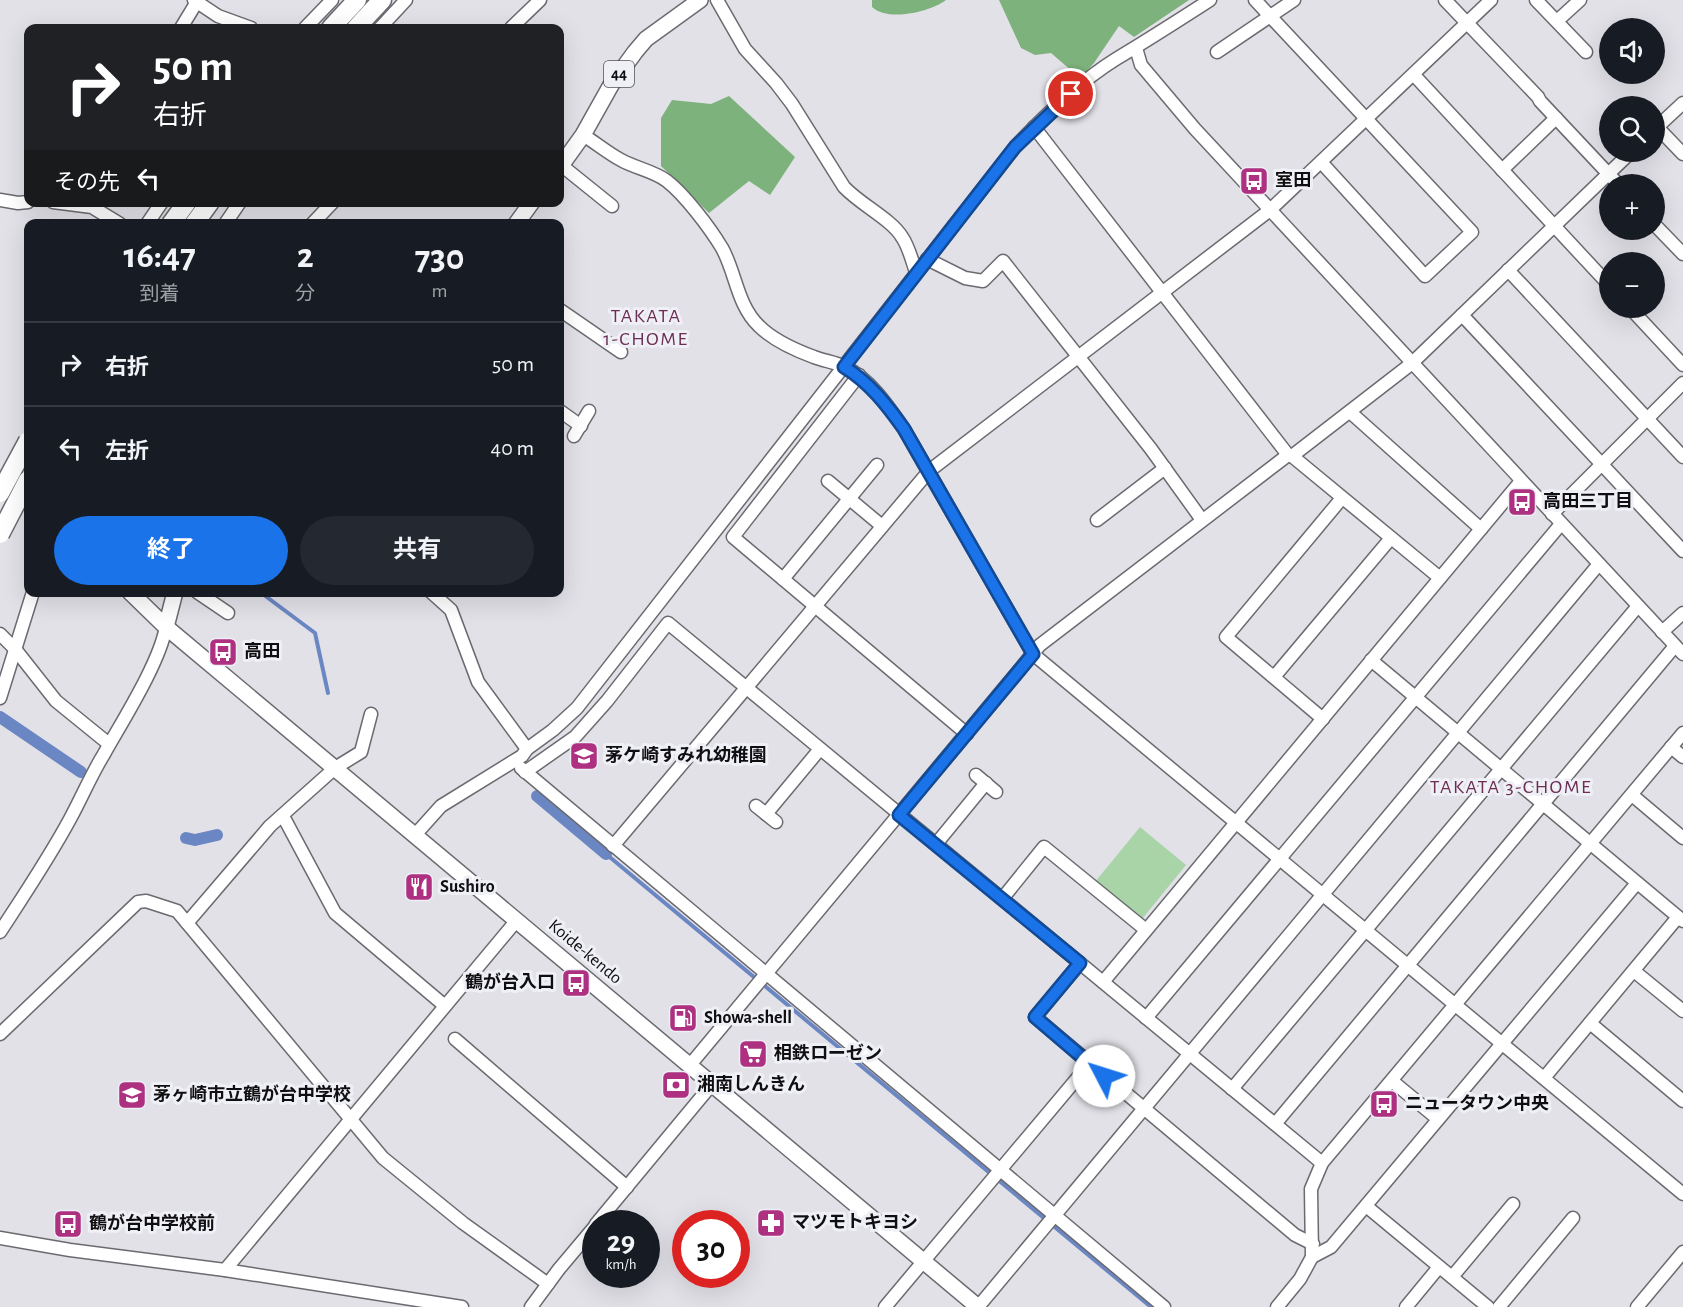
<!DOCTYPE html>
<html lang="ja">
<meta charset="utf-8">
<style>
body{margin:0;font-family:"Alegreya Sans","Noto Sans JP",sans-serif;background:#242831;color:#f1f3f6;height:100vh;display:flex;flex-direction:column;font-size:22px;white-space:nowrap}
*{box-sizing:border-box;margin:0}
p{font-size:20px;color:#9ea1a6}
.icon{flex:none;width:33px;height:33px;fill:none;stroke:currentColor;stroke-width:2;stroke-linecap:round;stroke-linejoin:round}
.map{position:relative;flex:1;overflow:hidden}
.sheet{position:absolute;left:24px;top:219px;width:540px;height:378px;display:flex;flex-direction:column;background:#171b24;border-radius:12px;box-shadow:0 6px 24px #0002}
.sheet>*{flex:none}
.banner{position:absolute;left:24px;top:24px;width:540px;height:183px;border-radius:12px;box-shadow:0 6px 24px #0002;background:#202124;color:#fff;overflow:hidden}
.buttons{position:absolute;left:1599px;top:18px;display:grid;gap:12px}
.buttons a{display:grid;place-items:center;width:66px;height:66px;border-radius:50%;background:#171b24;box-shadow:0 6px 24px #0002;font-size:30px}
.speed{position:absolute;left:582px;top:1210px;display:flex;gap:12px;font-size:30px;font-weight:700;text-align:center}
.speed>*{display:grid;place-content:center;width:78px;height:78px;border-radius:50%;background:#171b24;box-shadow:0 6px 24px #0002;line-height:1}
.speed small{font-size:15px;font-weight:400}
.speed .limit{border:9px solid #d22;background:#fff;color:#111}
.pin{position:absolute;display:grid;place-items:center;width:51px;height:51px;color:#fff;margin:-26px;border:3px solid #fff;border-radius:50%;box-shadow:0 2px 6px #0007}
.me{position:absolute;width:66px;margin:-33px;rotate:310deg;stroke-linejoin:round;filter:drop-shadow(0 0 4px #0008)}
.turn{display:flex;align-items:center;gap:21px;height:126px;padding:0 30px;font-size:27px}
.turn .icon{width:78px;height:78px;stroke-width:2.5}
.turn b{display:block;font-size:42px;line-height:51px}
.then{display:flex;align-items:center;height:57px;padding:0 30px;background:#0003;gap:12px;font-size:22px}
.eta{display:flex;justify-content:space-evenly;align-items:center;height:102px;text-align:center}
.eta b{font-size:36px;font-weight:700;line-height:42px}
.primary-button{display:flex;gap:12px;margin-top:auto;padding:12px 30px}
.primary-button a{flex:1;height:69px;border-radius:36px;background:#1a73e8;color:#fff;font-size:24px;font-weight:700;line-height:69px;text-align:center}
.primary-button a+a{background:#242831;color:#f1f3f6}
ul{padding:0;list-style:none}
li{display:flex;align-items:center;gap:18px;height:84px;padding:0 30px;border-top:2px solid #363941}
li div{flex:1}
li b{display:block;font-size:22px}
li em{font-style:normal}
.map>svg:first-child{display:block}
.green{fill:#a9d4a8}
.forest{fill:#7db27c}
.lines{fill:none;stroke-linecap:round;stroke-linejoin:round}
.stream{stroke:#6b87c3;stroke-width:4}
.canal{stroke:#6b87c3;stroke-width:12}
.minor-casing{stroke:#6a6a70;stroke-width:15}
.major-casing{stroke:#6a6a70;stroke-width:18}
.highway-casing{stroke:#6a6a70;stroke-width:21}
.minor{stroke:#fff;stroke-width:12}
.major{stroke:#fff;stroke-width:15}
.highway{stroke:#fff;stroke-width:18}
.highway-bridge-casing{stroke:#6a6a70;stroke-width:21;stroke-linecap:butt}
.highway-bridge{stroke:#fff;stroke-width:18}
.route-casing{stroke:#114b97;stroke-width:15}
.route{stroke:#1a73e8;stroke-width:10}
.labels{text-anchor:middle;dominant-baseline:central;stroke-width:6;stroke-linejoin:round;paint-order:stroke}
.shield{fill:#efeff6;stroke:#525256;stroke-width:1.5}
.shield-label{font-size:16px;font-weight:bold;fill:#0f0f11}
.poi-label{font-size:18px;font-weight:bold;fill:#0f0f11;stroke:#efeff6;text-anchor:start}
.street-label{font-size:18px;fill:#0f0f11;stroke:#efeff6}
.neighbourhood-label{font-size:20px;letter-spacing:1.5px;fill:#6c2e53;stroke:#efeff6}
</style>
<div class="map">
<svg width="1683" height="1307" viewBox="0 0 1683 1307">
<rect width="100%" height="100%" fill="#e2e1e8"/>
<path class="green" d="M1140 827 1186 865 1142 919 1095 882Z"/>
<g class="forest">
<path d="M872 0H946C930 12 888 22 872 7Z"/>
<path d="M999 0H1189L1134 37 1119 26 1094 63 1080 78 1051 53 1035 55 1021 48Z"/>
<path d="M729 96 795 157 770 195 749 181 709 213 661 166V118L672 100 711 104Z"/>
</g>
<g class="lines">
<g class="stream">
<path d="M260 592 315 633 328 693"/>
<path d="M606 854 1151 1307"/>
</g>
<g class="canal">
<path d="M0 717 81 772"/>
<path d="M537 796 606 854"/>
<path d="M186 838 195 840 217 835"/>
</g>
<g class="minor-casing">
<g id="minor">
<path d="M194 0 218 16 251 28"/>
<path d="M717 0 745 49 776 83 792 104 844 187C861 205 891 219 902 237 909 247 912 261 916 272"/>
<path d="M1255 0 1472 232 1425 276 1321 162"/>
<path d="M1445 0 1538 97 1540 101 1618 184"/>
<path d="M1536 0 1586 52"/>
<path d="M1557 21 1580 0"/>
<path d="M181 28 198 0"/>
<path d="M305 28 332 0"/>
<path d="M380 28 406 0"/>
<path d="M511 28 540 0"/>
<path d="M1136 48 1141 65 1195 129 1683 654"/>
<path d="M1217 52 1294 0"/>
<path d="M1414 75 1610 286"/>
<path d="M1034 127 1288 455"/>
<path d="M1657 127 1683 154"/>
<path d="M1654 130 1683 103"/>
<path d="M583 135C596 143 608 153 621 160 635 168 654 171 667 181 685 195 710 228 722 248 736 273 737 305 759 326 773 340 795 350 814 357 824 361 835 362 845 367 870 379 888 406 904 429L1033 654 1683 1194"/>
<path d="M561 165 612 206"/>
<path d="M1502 170 1556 118"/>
<path d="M0 200 18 203 28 202"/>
<path d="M53 202 92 207 120 224"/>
<path d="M147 224 162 202"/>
<path d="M225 224 240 202"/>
<path d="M312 224 333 202"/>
<path d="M1654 224 1683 254"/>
<path d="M927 259 965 278 983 281 1003 261 1151 449 1202 520"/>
<path d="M1508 270 1683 457"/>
<path d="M1630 308 1683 365"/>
<path d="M560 310 621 352"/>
<path d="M1462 315 1683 551"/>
<path d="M859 375 733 537 967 734"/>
<path d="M560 411 581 426"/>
<path d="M1350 412 1481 529"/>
<path d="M574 436 589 411"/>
<path d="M1292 456 1440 578"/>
<path d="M828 481 882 526"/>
<path d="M1552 514 1683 383"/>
<path d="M1097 520 1165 468"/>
<path d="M783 579 877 465"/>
<path d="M197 592 228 613"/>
<path d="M431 592 451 610 478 682 527 749"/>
<path d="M1662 632 1683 613"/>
<path d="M0 634 15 649 56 701 109 744"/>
<path d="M1371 660 1683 921"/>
<path d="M1274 677 1391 538"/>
<path d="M0 698 33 592"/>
<path d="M1323 719 1226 637 1342 498"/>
<path d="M1671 747 1683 757"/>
<path d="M521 768 1164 1307"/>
<path d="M525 772 575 737 607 701 668 623 1322 1163"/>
<path d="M976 775 996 792"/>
<path d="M1632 795 1683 838"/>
<path d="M756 806 776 822"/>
<path d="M766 814 820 749"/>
<path d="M283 816 335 913 445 1006"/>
<path d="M415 835 441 806 522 756 527 749 553 730 577 708 1015 147C1045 115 1079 82 1116 59 1148 40 1179 20 1210 0"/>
<path d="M936 844 986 783"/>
<path d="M613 846 929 471 1270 210 1491 0"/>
<path d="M1002 899 1044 847 1146 930"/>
<path d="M187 923 270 826 335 768 361 752 371 714"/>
<path d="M0 932C24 895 49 858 70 819 82 797 91 775 104 754 123 720 159 664 166 627"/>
<path d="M1080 963 1035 1017 1295 1235 1313 1244"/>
<path d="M1634 971 1683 1011"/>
<path d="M1103 982 1521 481"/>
<path d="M1146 1018 1561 524"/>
<path d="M1590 1023 1683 1101"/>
<path d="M0 1034 138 902 146 901 177 911 383 1158 463 1223 548 1284"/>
<path d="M455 1039 627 1187"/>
<path d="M690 1065 1040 645 1288 455 1292 456 1411 364 1631 152"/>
<path d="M1544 1078 1678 917"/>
<path d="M1392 1081 1438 1119"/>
<path d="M1232 1089 1638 606"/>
<path d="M1275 1124 1675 646"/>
<path d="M1366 1206 1488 1307"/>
<path d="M596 1224 713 1083"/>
<path d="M0 1238 70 1250 225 1270 462 1307"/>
<path d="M1312 1257 1331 1247 1637 883"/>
<path d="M225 1270 517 920"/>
<path d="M1452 1277 1513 1204"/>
<path d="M531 1307 559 1269 596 1225"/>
<path d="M885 1307 1090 1063"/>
<path d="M978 1307 1599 564"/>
<path d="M1277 1307 1300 1279 1312 1257 1311 1189 1322 1163 1683 733"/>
<path d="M1406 1307 1439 1267"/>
<path d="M1499 1307 1573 1218"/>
<path d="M1637 1307 1683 1252"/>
</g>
</g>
<g class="major-casing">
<g id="major">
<path d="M560 167 583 135 611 85 635 52 646 39 700 0"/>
<path d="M516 224 532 202"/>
<path d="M130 592 166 627 978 1307"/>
<path d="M166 627 175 592"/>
</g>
</g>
<g class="highway-casing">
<g id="highway">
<path d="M331 28 357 0"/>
<path d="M356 28 382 0"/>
<path d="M171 224 187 202"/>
<path d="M194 224 210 202"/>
</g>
</g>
<use href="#minor" class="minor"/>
<use href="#major" class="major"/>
<use href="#highway" class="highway"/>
<g class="highway-bridge-casing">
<g id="highway-bridge">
<path d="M0 493 28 441"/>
<path d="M0 534 28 480"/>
</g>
</g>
<use href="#highway-bridge" class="highway-bridge"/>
</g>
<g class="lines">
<g class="route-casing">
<path id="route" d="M1071 94 1015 147 844 367C869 382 887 405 904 429L1033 654 899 815 1080 963 1035 1017 1104 1076"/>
</g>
<use href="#route" class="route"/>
</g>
<defs>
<g id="bus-square" transform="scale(1.5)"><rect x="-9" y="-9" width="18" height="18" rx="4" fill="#ad3081" stroke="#efeff6"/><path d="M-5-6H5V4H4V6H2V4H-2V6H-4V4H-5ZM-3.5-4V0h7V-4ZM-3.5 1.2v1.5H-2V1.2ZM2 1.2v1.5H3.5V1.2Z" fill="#fff"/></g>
<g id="school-square" transform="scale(1.5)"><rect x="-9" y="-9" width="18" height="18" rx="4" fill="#ad3081" stroke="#efeff6"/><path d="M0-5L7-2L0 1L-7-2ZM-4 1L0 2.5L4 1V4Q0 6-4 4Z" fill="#fff"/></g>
<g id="restaurant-square" transform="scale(1.5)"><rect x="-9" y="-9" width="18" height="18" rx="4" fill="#ad3081" stroke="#efeff6"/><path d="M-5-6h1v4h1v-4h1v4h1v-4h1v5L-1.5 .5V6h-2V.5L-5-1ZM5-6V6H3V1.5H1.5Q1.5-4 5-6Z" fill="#fff"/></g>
<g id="fuel-square" transform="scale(1.5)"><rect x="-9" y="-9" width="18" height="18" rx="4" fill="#ad3081" stroke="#efeff6"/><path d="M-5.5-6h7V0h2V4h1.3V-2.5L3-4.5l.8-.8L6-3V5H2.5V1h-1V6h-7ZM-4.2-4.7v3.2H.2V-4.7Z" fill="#fff"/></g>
<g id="supermarket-square" transform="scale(1.5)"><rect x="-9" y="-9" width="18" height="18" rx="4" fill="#ad3081" stroke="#efeff6"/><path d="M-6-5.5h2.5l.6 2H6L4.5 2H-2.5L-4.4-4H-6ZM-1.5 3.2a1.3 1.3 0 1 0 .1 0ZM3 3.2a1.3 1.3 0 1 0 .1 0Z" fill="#fff"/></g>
<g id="bank-square" transform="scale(1.5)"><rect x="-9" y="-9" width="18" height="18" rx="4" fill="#ad3081" stroke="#efeff6"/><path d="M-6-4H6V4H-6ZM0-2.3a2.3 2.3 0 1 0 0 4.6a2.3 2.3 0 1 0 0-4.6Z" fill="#fff"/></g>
<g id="pharmacy-square" transform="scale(1.5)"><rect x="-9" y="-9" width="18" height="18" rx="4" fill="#ad3081" stroke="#efeff6"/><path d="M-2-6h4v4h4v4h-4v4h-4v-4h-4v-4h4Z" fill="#fff"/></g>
</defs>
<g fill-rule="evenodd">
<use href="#bus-square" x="1254" y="181"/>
<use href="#bus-square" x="1522" y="502"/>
<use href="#bus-square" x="223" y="652"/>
<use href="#school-square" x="584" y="756"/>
<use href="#restaurant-square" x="419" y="887"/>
<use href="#bus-square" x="576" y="983"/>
<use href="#fuel-square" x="683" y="1018"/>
<use href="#supermarket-square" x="753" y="1054"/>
<use href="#bank-square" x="676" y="1085"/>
<use href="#school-square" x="132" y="1095"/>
<use href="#bus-square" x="1384" y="1104"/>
<use href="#pharmacy-square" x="771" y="1223"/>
<use href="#bus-square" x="68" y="1224"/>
</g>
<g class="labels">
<rect class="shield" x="604" y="61" width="30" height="26" rx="4.5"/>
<g class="shield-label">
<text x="619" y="74">44</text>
</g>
<g class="poi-label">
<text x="1275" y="181">室田</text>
<text x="1543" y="502">高田三丁目</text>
<text x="244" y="652">高田</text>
<text x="605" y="756">茅ケ崎すみれ幼稚園</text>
<text x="440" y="887">Sushiro</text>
<text x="555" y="983" text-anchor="end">鶴が台入口</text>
<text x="704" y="1018">Showa-shell</text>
<text x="774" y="1054">相鉄ローゼン</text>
<text x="697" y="1085">湘南しんきん</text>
<text x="153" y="1095">茅ヶ崎市立鶴が台中学校</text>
<text x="1405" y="1104">ニュータウン中央</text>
<text x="792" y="1223">マツモトキヨシ</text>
<text x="89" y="1224">鶴が台中学校前</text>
</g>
<g class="street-label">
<text transform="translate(585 952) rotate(40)">Koide-kendo</text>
</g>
<g class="neighbourhood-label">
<text x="646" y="316">TAKATA<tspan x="646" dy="23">1-CHOME</tspan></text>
<text x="1511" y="787">TAKATA 3-CHOME</text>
</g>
</g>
</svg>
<div class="buttons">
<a><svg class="icon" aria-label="sound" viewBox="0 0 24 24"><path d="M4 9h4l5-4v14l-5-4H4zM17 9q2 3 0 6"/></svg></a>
<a><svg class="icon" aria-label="search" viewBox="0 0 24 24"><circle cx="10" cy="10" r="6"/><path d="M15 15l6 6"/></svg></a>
<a>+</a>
<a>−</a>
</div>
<div class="speed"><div>29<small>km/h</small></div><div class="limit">30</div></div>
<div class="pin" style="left:1071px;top:94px;background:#d93025"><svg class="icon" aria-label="arrive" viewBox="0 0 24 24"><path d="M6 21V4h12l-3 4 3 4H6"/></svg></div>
<svg class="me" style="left:1104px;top:1076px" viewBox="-20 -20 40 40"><circle r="19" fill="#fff"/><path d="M0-13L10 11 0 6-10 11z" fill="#1a73e8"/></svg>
<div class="banner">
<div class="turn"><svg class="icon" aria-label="right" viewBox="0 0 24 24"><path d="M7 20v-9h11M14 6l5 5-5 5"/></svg><div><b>50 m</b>右折</div></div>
<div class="then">その先<svg class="icon" aria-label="left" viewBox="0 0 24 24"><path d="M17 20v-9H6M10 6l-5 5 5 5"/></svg></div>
</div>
<section class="sheet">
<div class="eta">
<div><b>16:47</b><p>到着</p></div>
<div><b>2</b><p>分</p></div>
<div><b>730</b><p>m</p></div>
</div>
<ul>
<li><svg class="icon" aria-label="right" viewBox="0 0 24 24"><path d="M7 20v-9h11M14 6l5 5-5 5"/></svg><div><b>右折</b></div><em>50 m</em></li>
<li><svg class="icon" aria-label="left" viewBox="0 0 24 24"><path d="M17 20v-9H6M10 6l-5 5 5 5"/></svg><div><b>左折</b></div><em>40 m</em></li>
</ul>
<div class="primary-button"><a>終了</a><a>共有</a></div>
</section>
</div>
